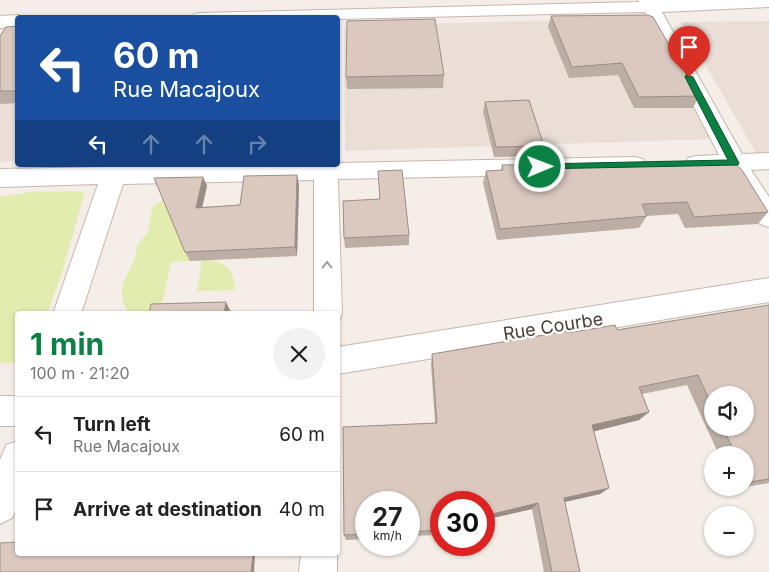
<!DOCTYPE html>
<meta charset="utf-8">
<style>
body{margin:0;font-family:Inter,sans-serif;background:#f2f2f2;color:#222;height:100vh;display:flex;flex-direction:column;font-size:19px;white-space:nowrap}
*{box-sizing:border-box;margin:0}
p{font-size:16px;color:#767676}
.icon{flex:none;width:28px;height:28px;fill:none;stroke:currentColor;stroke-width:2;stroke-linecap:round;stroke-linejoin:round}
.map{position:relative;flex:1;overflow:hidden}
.side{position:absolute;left:15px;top:311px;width:325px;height:245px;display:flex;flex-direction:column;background:#fff;border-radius:5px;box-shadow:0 1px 4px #0004}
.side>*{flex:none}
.banner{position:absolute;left:15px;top:15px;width:325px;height:152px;border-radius:5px;box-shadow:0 1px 4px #0004;background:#1a4fa0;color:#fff;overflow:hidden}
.buttons{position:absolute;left:704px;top:386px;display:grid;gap:10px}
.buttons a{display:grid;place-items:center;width:50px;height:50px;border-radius:50%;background:#fff;box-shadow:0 1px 4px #0004;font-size:25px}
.speed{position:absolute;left:355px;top:491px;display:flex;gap:10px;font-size:25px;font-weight:700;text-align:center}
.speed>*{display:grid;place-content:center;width:65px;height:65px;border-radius:50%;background:#fff;box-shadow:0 1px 4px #0004;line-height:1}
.speed small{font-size:12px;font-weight:400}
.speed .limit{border:8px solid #d22;background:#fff;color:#111}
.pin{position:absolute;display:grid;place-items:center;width:42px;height:42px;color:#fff;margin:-51px -21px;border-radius:50% 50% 50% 0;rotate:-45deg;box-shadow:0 0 5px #0007}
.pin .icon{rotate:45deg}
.me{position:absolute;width:55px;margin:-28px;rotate:89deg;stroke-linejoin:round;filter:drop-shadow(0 0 4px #0008)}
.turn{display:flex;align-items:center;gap:18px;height:105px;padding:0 15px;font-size:22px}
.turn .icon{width:65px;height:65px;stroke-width:2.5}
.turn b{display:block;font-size:35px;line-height:42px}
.lanes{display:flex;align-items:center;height:48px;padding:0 15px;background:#0003;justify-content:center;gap:25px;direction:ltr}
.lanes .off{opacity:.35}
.round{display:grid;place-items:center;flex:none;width:52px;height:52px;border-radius:26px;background:#f2f2f2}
.head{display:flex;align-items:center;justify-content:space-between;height:85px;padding:0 15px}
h1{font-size:30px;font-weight:700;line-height:38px;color:#0b8043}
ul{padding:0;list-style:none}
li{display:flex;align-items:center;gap:15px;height:75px;padding:0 15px;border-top:1px solid #e0e0e0}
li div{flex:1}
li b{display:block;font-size:19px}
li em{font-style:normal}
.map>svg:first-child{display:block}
.residential{fill:#eaded6}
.green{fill:#e1ecae}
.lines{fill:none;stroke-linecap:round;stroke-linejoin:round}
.minor-casing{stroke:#c5b6ad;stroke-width:2}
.minor{fill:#fff;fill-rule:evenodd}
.wall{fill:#bcada5;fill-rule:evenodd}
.shaded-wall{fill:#998d86}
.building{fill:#dbc9c0;stroke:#998d86}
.oneway{stroke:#a49e9a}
.route{fill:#0b8043;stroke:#07532c}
.labels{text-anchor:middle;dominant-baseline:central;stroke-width:4.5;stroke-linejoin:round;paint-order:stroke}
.street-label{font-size:18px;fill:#493d36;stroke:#fff}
</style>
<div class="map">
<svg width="769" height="572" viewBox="0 0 769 572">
<rect width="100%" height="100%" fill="#f5eee8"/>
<g class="residential">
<path d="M642 18 711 139 345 151 344 26Z"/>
<path d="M769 21V154L757 155 681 22Z"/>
<path d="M17 35V161L0 162V48Z"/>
</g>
<g class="green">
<path d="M82 191 84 195 62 273 47 314H18L17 363H0V197L30 192Z"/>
<path d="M163 200H175L174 223 190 261 171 262 160 314H130C108 283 137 273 137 245L148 232 152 208Z"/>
<path d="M202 260C223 259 234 268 235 290L197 291Z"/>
</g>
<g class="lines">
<g class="minor-casing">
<g id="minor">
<path d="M638 0H769V7L662 12 742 154 769 153V169L751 170 769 197V227L760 224 728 171 696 172 688 170 684 164 688 158 696 156 719 155 645 12 338 19V18H191L194 14 200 13 639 2Z"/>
<path d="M18 15 25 18H18V27L0 28V16Z"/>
<path d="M635 157 643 159 647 165 643 171 635 173 338 179 342 314 338 323V314H314V180L123 184 81 314H53L98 184 0 187V169L104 167 105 165H129L128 167 338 165V163Z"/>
<path d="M769 278V302L338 374V347Z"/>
<rect x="0" y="396" width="18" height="30"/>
<path d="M18 441V506L12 518 0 524V460L6 445Z"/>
<path d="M301 554H337V572H299Z"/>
</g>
</g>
<use href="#minor" class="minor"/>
</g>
<g class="wall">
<path d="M551 16 699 96 693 108H634L618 75 569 78 548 27Z"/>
<path d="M18 26V103L0 104V36Z"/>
<path d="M444 75 443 88 347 89 346 77Z"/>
<path d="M485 102 544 146 541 156 494 157 483 112Z"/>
<path d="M502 165 553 167 768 212 758 224 685 228 678 214 647 216 639 228 497 240 483 183 486 171 501 170Z"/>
<path d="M297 175 299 185 297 256 190 261 185 252 203 177 207 186 202 207 240 205Z"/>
<path d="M409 235V245L345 248 344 238Z"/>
<path d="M769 305V483L745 487V455H719L687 385 642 394 649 412 639 420 594 431 609 488 600 494 564 502 580 572H544L532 509 484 520V502H441V535L409 536V502H366V539L346 540 344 535 343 427 435 423 431 364 432 354 567 331V333L615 325 617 330ZM712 395H745V428H712Z"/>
</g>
<g class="shaded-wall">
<path d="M297 175 299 185 297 256 295 247Z"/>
<path d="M203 177 207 186 200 217 196 208Z"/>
<path d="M226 302 232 314H224Z"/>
<path d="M649 412 639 420 584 434 592 425Z"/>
<path d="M609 488 600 494 556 504 564 498Z"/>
<path d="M538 503 532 509 484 520V516Z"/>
<path d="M253 554H255L254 572H251Z"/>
</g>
<g class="building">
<path d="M648 15 653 17 699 96 639 97 622 63 572 67 551 16Z"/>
<path d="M435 19 444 75 346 77 347 21Z"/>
<path d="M18 26V91H0V36L6 27Z"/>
<path d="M529 100 544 146 496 147 485 102Z"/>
<path d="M727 161 736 165 742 170 768 212 694 217 687 202 642 204 647 216 500 229 486 171 503 170 502 165 552 164 553 167Z"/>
<path d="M402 170 409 235 344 238 343 201 380 199 378 171Z"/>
<path d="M297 175 295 247 185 252 154 178 203 177 196 208 240 205 244 176Z"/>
<path d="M226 302 224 314H149L151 304Z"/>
<path d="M769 305V479L749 482 745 474V455H736L723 428H745V395H712V406L698 375 639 387 649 412 592 425 609 488 564 498 580 572H552L538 503 484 516V502H441V530L409 532V502H366V534L344 535 343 427 437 423 432 354 567 331V333L615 325 617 330Z"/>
<path d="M18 542V554H253L251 572H0V543Z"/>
</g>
<defs><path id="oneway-chevron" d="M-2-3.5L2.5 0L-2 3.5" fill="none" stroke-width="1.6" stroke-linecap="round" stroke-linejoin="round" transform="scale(1.25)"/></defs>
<use class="oneway" href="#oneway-chevron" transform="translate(327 265) rotate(-91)"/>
<path class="route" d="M686 75 693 77 739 163 738 165 536 169 535 167 540 164 728 160 685 77Z"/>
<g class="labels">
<g class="street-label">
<text transform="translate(553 326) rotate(-9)">Rue Courbe</text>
</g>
</g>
</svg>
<div class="buttons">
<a><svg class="icon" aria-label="sound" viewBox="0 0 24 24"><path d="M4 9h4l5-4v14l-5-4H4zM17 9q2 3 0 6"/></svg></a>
<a>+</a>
<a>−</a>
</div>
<div class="speed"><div>27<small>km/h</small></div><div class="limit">30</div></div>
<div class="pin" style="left:689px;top:77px;background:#d93025"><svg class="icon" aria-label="arrive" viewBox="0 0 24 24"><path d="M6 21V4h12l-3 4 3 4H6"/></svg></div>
<svg class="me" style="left:540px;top:167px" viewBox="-20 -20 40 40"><circle r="17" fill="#0b8043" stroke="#fff" stroke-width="3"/><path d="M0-11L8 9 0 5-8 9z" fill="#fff"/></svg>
<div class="banner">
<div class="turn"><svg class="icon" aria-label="left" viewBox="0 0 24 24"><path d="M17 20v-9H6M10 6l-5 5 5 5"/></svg><div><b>60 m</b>Rue Macajoux</div></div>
<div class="lanes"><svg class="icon" aria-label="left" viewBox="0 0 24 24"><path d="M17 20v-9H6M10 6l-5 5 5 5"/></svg><svg class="icon off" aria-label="ahead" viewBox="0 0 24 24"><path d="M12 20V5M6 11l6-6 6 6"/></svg><svg class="icon off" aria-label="ahead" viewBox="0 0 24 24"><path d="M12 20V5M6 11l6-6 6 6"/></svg><svg class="icon off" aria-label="right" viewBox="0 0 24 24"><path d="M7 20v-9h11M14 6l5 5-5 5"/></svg></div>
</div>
<section class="side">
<div class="head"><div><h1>1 min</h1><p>100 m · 21:20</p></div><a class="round"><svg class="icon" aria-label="close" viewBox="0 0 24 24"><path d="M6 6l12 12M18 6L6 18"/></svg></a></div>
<ul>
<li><svg class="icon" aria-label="left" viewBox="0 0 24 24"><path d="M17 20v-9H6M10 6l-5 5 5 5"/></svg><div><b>Turn left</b><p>Rue Macajoux</p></div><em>60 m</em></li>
<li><svg class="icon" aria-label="arrive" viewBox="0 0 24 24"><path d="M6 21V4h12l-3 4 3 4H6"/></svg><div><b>Arrive at destination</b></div><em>40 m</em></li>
</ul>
</section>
</div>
